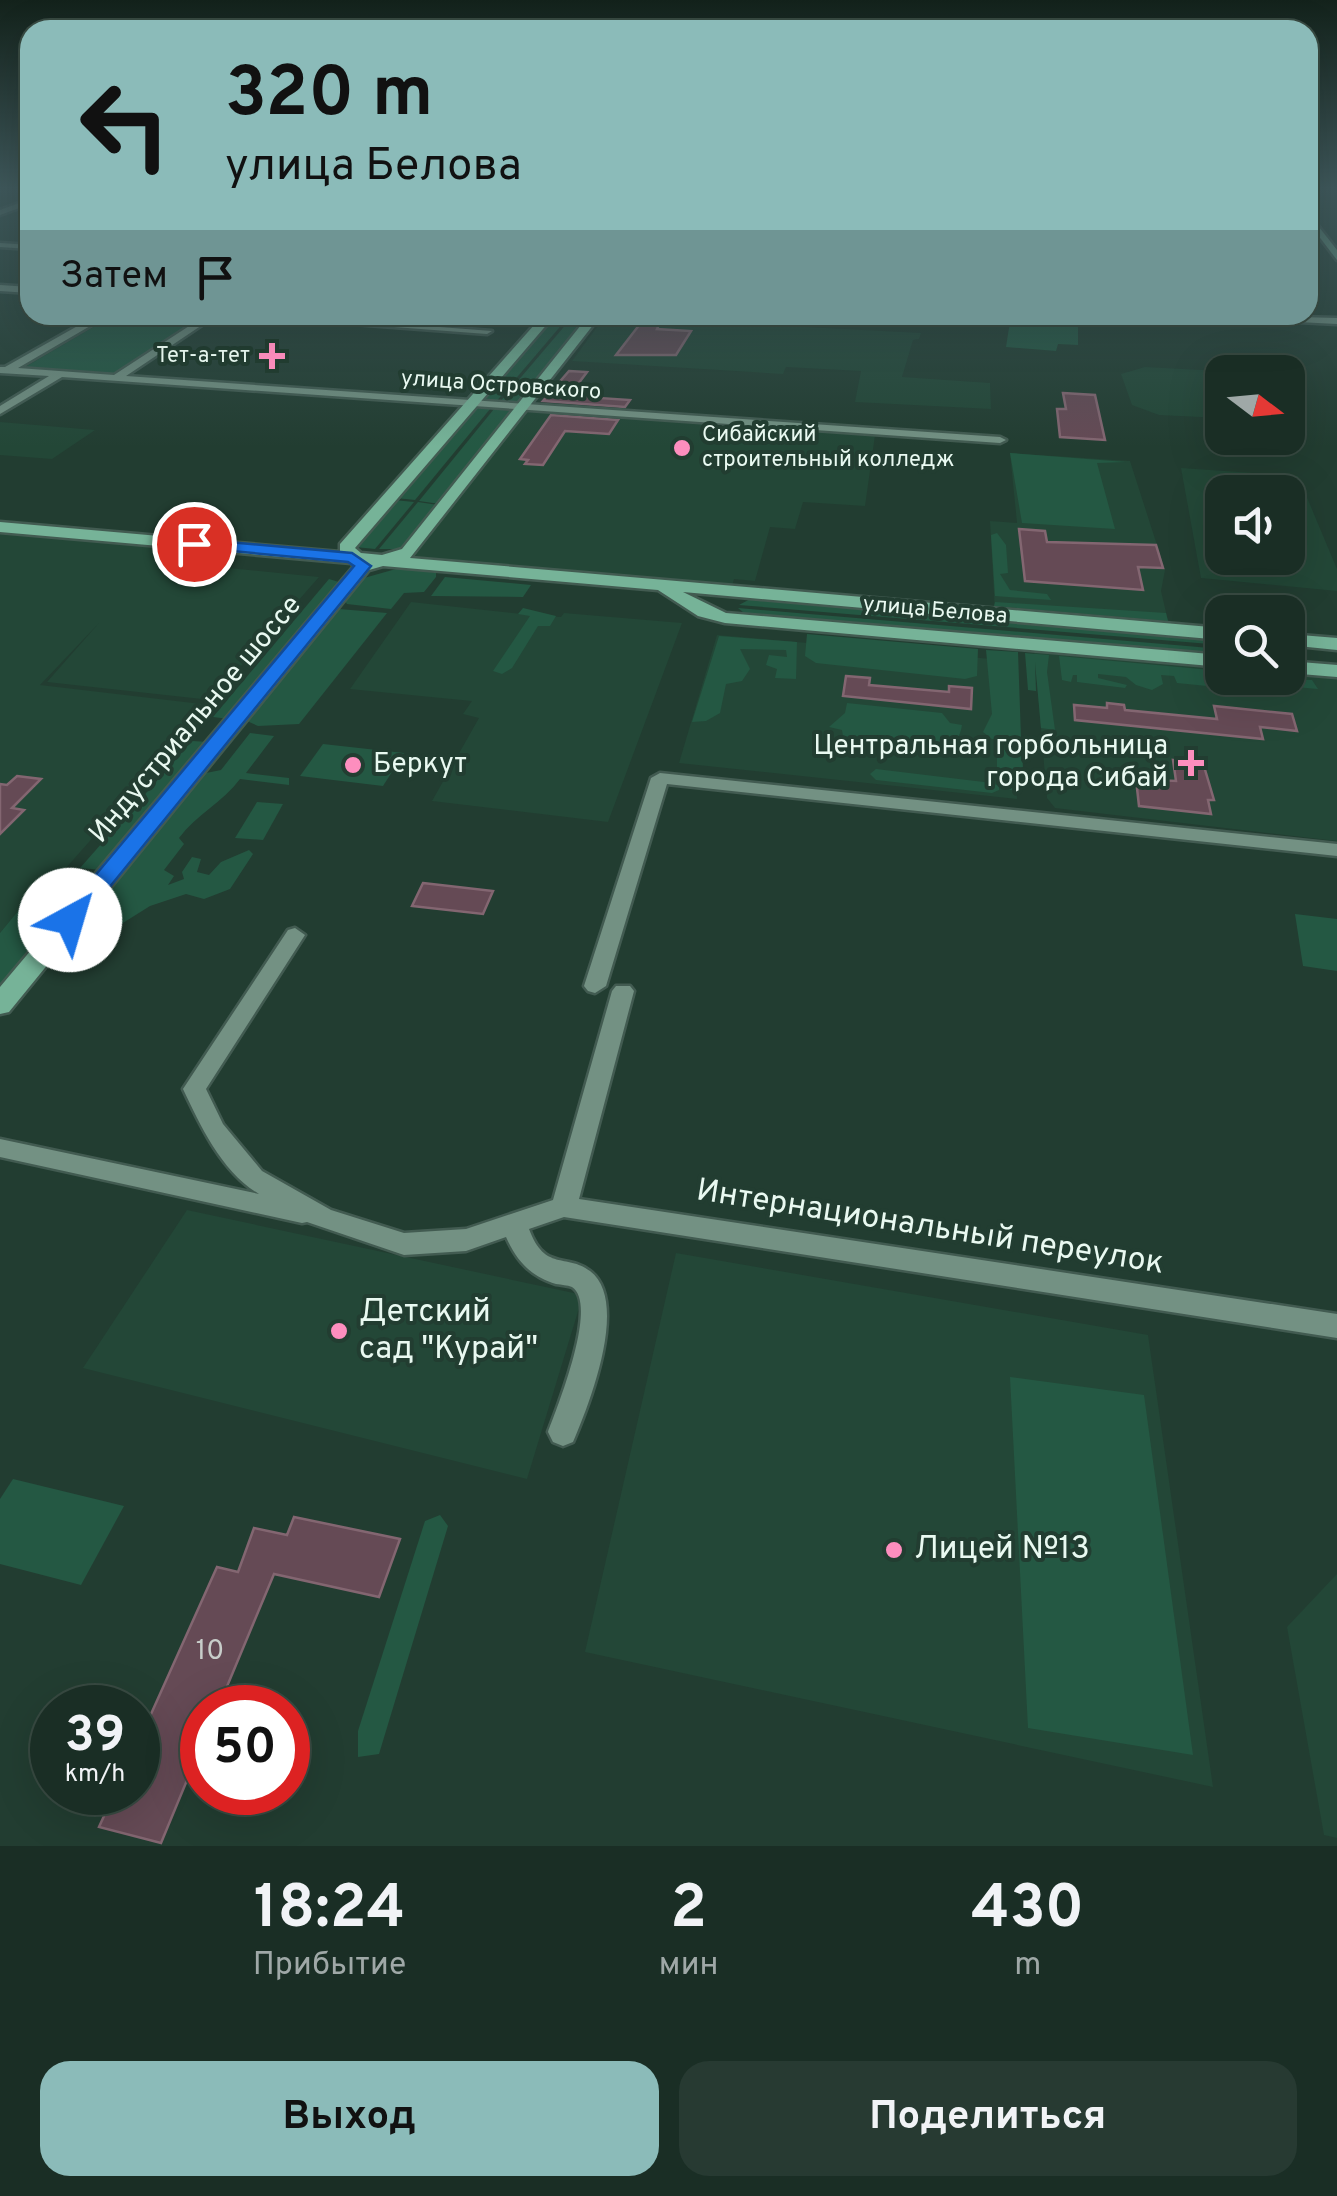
<!DOCTYPE html>
<html lang="ru">
<meta charset="utf-8">
<style>
body{margin:0;font-family:Overpass,sans-serif;background:#273a32;color:#f1f3f6;height:100vh;display:flex;flex-direction:column;font-size:38px;white-space:nowrap}
*{box-sizing:border-box;margin:0}
p{font-size:32px;color:#9fa8a7}
.icon{flex:none;width:55px;height:55px;fill:none;stroke:currentColor;stroke-width:2;stroke-linecap:round;stroke-linejoin:round}
.map{position:relative;height:1846px;overflow:hidden}
.sheet{display:flex;flex-direction:column;background:#1a2e25;flex:1}
.sheet>*{flex:none}
.banner{position:absolute;left:20px;top:20px;width:1298px;height:305px;border-radius:30px;box-shadow:0 10px 40px #0002,0 0 0 2px #384a42;background:#8bbbb9;color:#111;overflow:hidden}
.needle{width:65px;rotate:106deg}
.tools{position:absolute;left:1205px;top:355px;display:grid;gap:20px}
.tools a{display:grid;place-items:center;width:100px;height:100px;border-radius:20px;background:#1a2e25;box-shadow:0 10px 40px #0002,0 0 0 2px #384a42;font-size:50px}
.speed{position:absolute;left:30px;top:1685px;display:flex;gap:20px;font-size:50px;font-weight:700;text-align:center}
.speed>*{display:grid;place-content:center;width:130px;height:130px;border-radius:50%;background:#1a2e25;box-shadow:0 10px 40px #0002,0 0 0 2px #384a42;line-height:1}
.speed small{font-size:25px;font-weight:400}
.speed .limit{border:15px solid #d22;background:#fff;color:#111}
.pin{position:absolute;display:grid;place-items:center;width:85px;height:85px;color:#fff;margin:-42px;border:5px solid #fff;border-radius:50%;box-shadow:0 2px 10px #0007}
.me{position:absolute;width:110px;margin:-55px;rotate:39deg;stroke-linejoin:round;filter:drop-shadow(0 0 8px #0008)}
.turn{display:flex;align-items:center;gap:35px;height:210px;padding:0 40px;font-size:45px}
.turn .icon{width:130px;height:130px;stroke-width:2.5}
.turn b{display:block;font-size:70px;line-height:85px}
.then{display:flex;align-items:center;height:95px;padding:0 40px;background:#0003;gap:20px;font-size:38px}
.eta{display:flex;justify-content:space-evenly;align-items:center;height:170px;text-align:center}
.eta b{font-size:60px;font-weight:700;line-height:70px}
.button{display:flex;gap:20px;margin-top:auto;padding:20px 40px}
.button a{flex:1;height:115px;border-radius:30px;background:#8bbbb9;color:#111;font-size:40px;font-weight:700;line-height:115px;text-align:center}
.button a+a{background:#273a32;color:#f1f3f6}
.map>svg:first-child{display:block}
.built{fill:#234737;fill-rule:evenodd}
.green{fill:#245843}
.building{fill:#654a55;stroke:#836671;stroke-width:2.5}
.lines{fill:none;stroke-linecap:round;stroke-linejoin:round}
.minor-casing{stroke:#425b51;stroke-width:5}
.major-casing{stroke:#425b51;stroke-width:5}
.minor{fill:#739183;fill-rule:evenodd}
.major{fill:#76b398;fill-rule:evenodd}
.route{fill:#1a73e8;stroke:#114b97;stroke-width:2.5}
.poi-dot{fill:#fd8ebe;stroke:#223d31;stroke-width:4}
.labels{text-anchor:middle;dominant-baseline:central;stroke-width:8;stroke-linejoin:round;paint-order:stroke}
.far-poi-label{font-size:22px;fill:#e9f9f1;stroke:#223d31;text-anchor:end}
.far-street-label{font-size:22px;fill:#e9f9f1;stroke:#223d31}
.street-label{font-size:28px;fill:#e9f9f1;stroke:#223d31}
.poi-label{font-size:28px;fill:#e9f9f1;stroke:#223d31;text-anchor:end}
.near-number-label{font-size:28px;fill:#c8cdca}
.near-street-label{font-size:32px;fill:#e9f9f1;stroke:#223d31}
.near-poi-label{font-size:32px;fill:#e9f9f1;stroke:#223d31;text-anchor:start}
</style>
<div class="map">
<svg width="1337" height="1846" viewBox="0 0 1337 1846">
<rect width="100%" height="100%" fill="#223d31"/>
<g class="built">
<path d="M606 315H813L807 327 921 333 919 339 913 340 902 377 990 383 991 409 855 402 861 371 786 367 783 374 572 361Z"/>
<path d="M1145 367 1240 372H1222V418L1159 415 1132 405 1121 374Z"/>
<path d="M536 412 875 435 865 506 803 502 795 529 770 527 755 581 734 579 732 586 426 561 412 555 520 413Z"/>
<path d="M0 422 95 430 52 459 0 455Z"/>
<path d="M1010 453 1130 461 1165 570 1161 591 1169 625 995 612 990 521 1017 523Z"/>
<path d="M1181 468 1298 476 1337 569V591L1201 578ZM1222 492H1288V558H1222Z"/>
<path d="M0 531 181 549 168 562 319 577 211 700 47 682 99 623 40 685 210 705 58 877 45 878 0 933Z"/>
<path d="M411 602 531 615 561 617 564 613 682 623 608 822 432 801 479 718 463 714 472 701 350 689Z"/>
<path d="M717 635 1015 661 1017 799 679 763Z"/>
<path d="M1034 649 1222 665V678H1288V671L1337 675V841L1055 808 1047 798Z"/>
<path d="M187 1210 583 1295 527 1479 83 1368Z"/>
<path d="M676 1253 1148 1335 1213 1787 585 1652Z"/>
<path d="M1337 1574V1838L1324 1835 1287 1627Z"/>
</g>
<g class="green">
<path d="M114 315H206L115 374 25 367Z"/>
<path d="M554 315H570L495 403 480 401Z"/>
<path d="M574 315H590L518 404 499 403Z"/>
<path d="M1010 321 1078 326V345L1058 344 1056 351 1006 347Z"/>
<path d="M473 408 490 409 415 500 396 498Z"/>
<path d="M494 409 512 411 440 504 419 501Z"/>
<path d="M1010 453 1126 462 1097 463 1115 529 1022 523Z"/>
<path d="M394 500 414 502 375 549 355 547Z"/>
<path d="M418 502 438 505 404 549H379Z"/>
<path d="M997 533 1006 545 1008 573 1000 574 1010 590 1047 594 1051 600 995 596 991 535Z"/>
<path d="M403 567 436 573V577L424 592 404 593 391 609 347 604 345 601 364 578Z"/>
<path d="M445 577 531 585 523 597 431 596Z"/>
<path d="M329 579 342 583 229 719 213 717Z"/>
<path d="M752 598 1222 638V645L739 605Z"/>
<path d="M995 602 1166 613 1168 621 994 606Z"/>
<path d="M523 608 556 616 550 626H538L512 668 502 674 493 671 530 616 518 614Z"/>
<path d="M738 608 1222 649V658L749 617Z"/>
<path d="M339 609 387 613 299 724 258 726 247 721Z"/>
<path d="M807 634 978 649 977 676 965 679 816 663 805 656Z"/>
<path d="M719 636 797 642 796 679 775 678 777 669 766 665 769 655 787 657 786 650 740 649 750 669 742 681 726 684 720 713 706 721 692 722Z"/>
<path d="M986 650 1018 652 1021 738 992 739 983 732 992 714Z"/>
<path d="M1025 653 1049 655 1047 672 1055 730 1041 728 1035 662 1036 691 1028 690Z"/>
<path d="M1059 656 1222 671V678L1312 680 1318 689 1217 680V687L1177 683 1174 676 1161 675 1163 684 1152 690 1136 685 1126 677 1098 674V678L1127 685 1125 688 1077 682V675H1073L1071 682 1062 680Z"/>
<path d="M847 703 942 713 950 723 962 725C960 738 956 741 946 748 922 763 920 751 898 742 891 739 854 738 843 736L842 730 829 727 845 713Z"/>
<path d="M250 733 274 736 246 773 289 778V785L240 779C223 802 196 815 179 838L184 844 164 870 174 876 168 885 184 879 182 872 192 857 201 859 197 872 209 875 221 862 249 850 253 854 230 889 204 899 186 894 150 906 99 938 81 934 94 909 201 774 221 770Z"/>
<path d="M192 741 209 742 101 870 80 868Z"/>
<path d="M323 744 404 753 383 786 300 776Z"/>
<path d="M997 750H1022L1024 786 1017 791 1006 789 997 777Z"/>
<path d="M876 769 992 783 999 786V790L992 793 876 780 870 774Z"/>
<path d="M257 802 283 804 263 840 235 838Z"/>
<path d="M58 877 78 882 83 890 0 989V933L45 878Z"/>
<path d="M1295 914 1337 919V971L1303 966Z"/>
<path d="M1010 1377 1144 1395 1193 1755 1028 1728Z"/>
<path d="M13 1479 124 1506 81 1585 0 1564V1499Z"/>
<path d="M440 1515 448 1526 379 1754 358 1757V1731L425 1521Z"/>
</g>
<g class="building">
<path d="M640 324 659 325 657 329 691 331 676 355H616Z"/>
<path d="M569 371 587 372 569 396 630 400 625 407 543 401Z"/>
<path d="M1063 393 1095 395 1105 440 1060 437 1057 409H1066Z"/>
<path d="M551 415 618 420 609 434 565 431 543 465 525 464 528 460 520 459Z"/>
<path d="M1019 529 1045 531 1047 542 1156 545 1163 568 1138 567 1143 590 1025 581Z"/>
<path d="M846 676 870 678 869 685 949 692V686L972 688 971 709 843 696Z"/>
<path d="M1107 703 1124 705 1125 710 1217 719 1214 706 1292 714 1297 731 1260 727 1263 739 1075 720 1074 705 1107 708Z"/>
<path d="M1173 760 1203 763 1214 800H1208L1211 814 1139 806 1136 779 1176 781Z"/>
<path d="M17 776 41 779 12 808 24 810 0 834V784L7 785Z"/>
<path d="M423 883 493 891 483 914 412 906Z"/>
<path d="M294 1517 400 1539 379 1597 274 1574 218 1708H202V1744L161 1843 99 1827 115 1792H138V1743L217 1567 238 1572 254 1528 287 1535Z"/>
</g>
<g class="lines">
<g class="minor-casing">
<g id="minor">
<path d="M30 199V204L0 215V210Z"/>
<path d="M0 243 30 245V249L0 247Z"/>
<path d="M0 285 30 287V293L0 291Z"/>
<path d="M97 315H109L18 368 114 375 206 315H217L126 376 1000 437 1006 440 1000 443 62 377 0 414V406L49 376 0 373V367H5Z"/>
<path d="M234 315H282L492 331 487 334Z"/>
<path d="M1219 315 1337 318V324L1224 318Z"/>
<path d="M660 773 1337 844V856L667 784 606 986 595 993 588 991 584 986 651 778Z"/>
<path d="M295 928 305 935 206 1089 223 1124 262 1171 331 1210 404 1233 466 1229 553 1200 612 991 616 986H630L634 991 579 1199 1337 1314V1338L564 1217 529 1229C545 1272 566 1253 590 1271 630 1301 589 1405 573 1442L563 1446 553 1442 548 1432C557 1408 599 1304 572 1287 567 1285 562 1285 556 1284 530 1276 517 1261 506 1237L466 1251 404 1255 307 1222 302 1223 0 1157V1139L259 1194C222 1172 201 1127 183 1089L288 930Z"/>
</g>
</g>
<g class="major-casing">
<g id="major">
<path d="M1308 213 1337 250V260L1308 222Z"/>
<path d="M543 315H555L355 548 361 553 382 555 402 549 589 315H601L410 558 1222 628V640L683 592 726 613 1222 655V667L725 623 698 616 658 590 383 566 369 570 9 1012 0 1014V987L354 566 351 563 0 532V522L340 552V544Z"/>
<path d="M1288 634 1337 638V650L1288 645Z"/>
<path d="M1288 661 1337 665V677L1288 673Z"/>
</g>
</g>
<use href="#minor" class="minor"/>
<use href="#major" class="major"/>
</g>
<linearGradient id="sky" x2="0" y2="1"><stop stop-color="#13221b"/><stop offset="0.42" stop-color="#3e575a"/><stop offset="1" stop-color="#3e575a" stop-opacity="0"/></linearGradient>
<rect width="1337" height="447" fill="url(#sky)"/>
<path class="route" d="M194 539 352 553 371 566 78 926H62L59 920 62 915 354 566 348 562 189 547V541Z"/>
<g class="poi-dot">
<path d="M267 341h10v10h10v10h-10v10h-10v-10h-10v-10h10z"/>
<circle cx="682" cy="448" r="10"/>
<path d="M1186 748h10v10h10v10h-10v10h-10v-10h-10v-10h10z"/>
<circle cx="353" cy="765" r="10"/>
<circle cx="339" cy="1331" r="10"/>
<circle cx="894" cy="1550" r="10"/>
</g>
<g class="labels">
<g class="far-poi-label">
<text x="250" y="356">Тет-а-тет</text>
<text x="702" y="435" text-anchor="start">Сибайский<tspan x="702" dy="25">строительный колледж</tspan></text>
</g>
<g class="far-street-label">
<text transform="translate(501 386) rotate(4)">улица Островского</text>
<text transform="translate(935 611) rotate(5)">улица Белова</text>
</g>
<g class="street-label">
<text transform="translate(196 720) rotate(-50)">Индустриальное шоссе</text>
</g>
<g class="poi-label">
<text x="1168" y="747">Центральная горбольница<tspan x="1168" dy="32">города Сибай</tspan></text>
<text x="373" y="765" text-anchor="start">Беркут</text>
</g>
<g class="near-number-label">
<text x="210" y="1652">10</text>
</g>
<g class="near-street-label">
<text transform="translate(930 1228) rotate(9)">Интернациональный переулок</text>
</g>
<g class="near-poi-label">
<text x="359" y="1313">Детский<tspan x="359" dy="37">сад "Курай"</tspan></text>
<text x="914" y="1550">Лицей №13</text>
</g>
</g>
</svg>
<div class="tools">
<a><svg class="needle" viewBox="-14 -14 28 28"><path d="M0-13l5 13h-10z" fill="#e53935"/><path d="M0 13l5-13h-10z" fill="#9fa8a7"/></svg></a>
<a><svg class="icon" aria-label="sound" viewBox="0 0 24 24"><path d="M4 9h4l5-4v14l-5-4H4zM17 9q2 3 0 6"/></svg></a>
<a><svg class="icon" aria-label="search" viewBox="0 0 24 24"><circle cx="10" cy="10" r="6"/><path d="M15 15l6 6"/></svg></a>
</div>
<div class="speed"><div>39<small>km/h</small></div><div class="limit">50</div></div>
<div class="pin" style="left:194px;top:544px;background:#d93025"><svg class="icon" aria-label="arrive" viewBox="0 0 24 24"><path d="M6 21V4h12l-3 4 3 4H6"/></svg></div>
<svg class="me" style="left:70px;top:920px" viewBox="-20 -20 40 40"><circle r="19" fill="#fff"/><path d="M0-13L10 11 0 6-10 11z" fill="#1a73e8"/></svg>
<div class="banner">
<div class="turn"><svg class="icon" aria-label="left" viewBox="0 0 24 24"><path d="M17 20v-9H6M10 6l-5 5 5 5"/></svg><div><b>320 m</b>улица Белова</div></div>
<div class="then">Затем<svg class="icon" aria-label="arrive" viewBox="0 0 24 24"><path d="M6 21V4h12l-3 4 3 4H6"/></svg></div>
</div>
</div>
<section class="sheet">
<div class="eta">
<div><b>18:24</b><p>Прибытие</p></div>
<div><b>2</b><p>мин</p></div>
<div><b>430</b><p>m</p></div>
</div>
<div class="button"><a>Выход</a><a>Поделиться</a></div>
</section>
